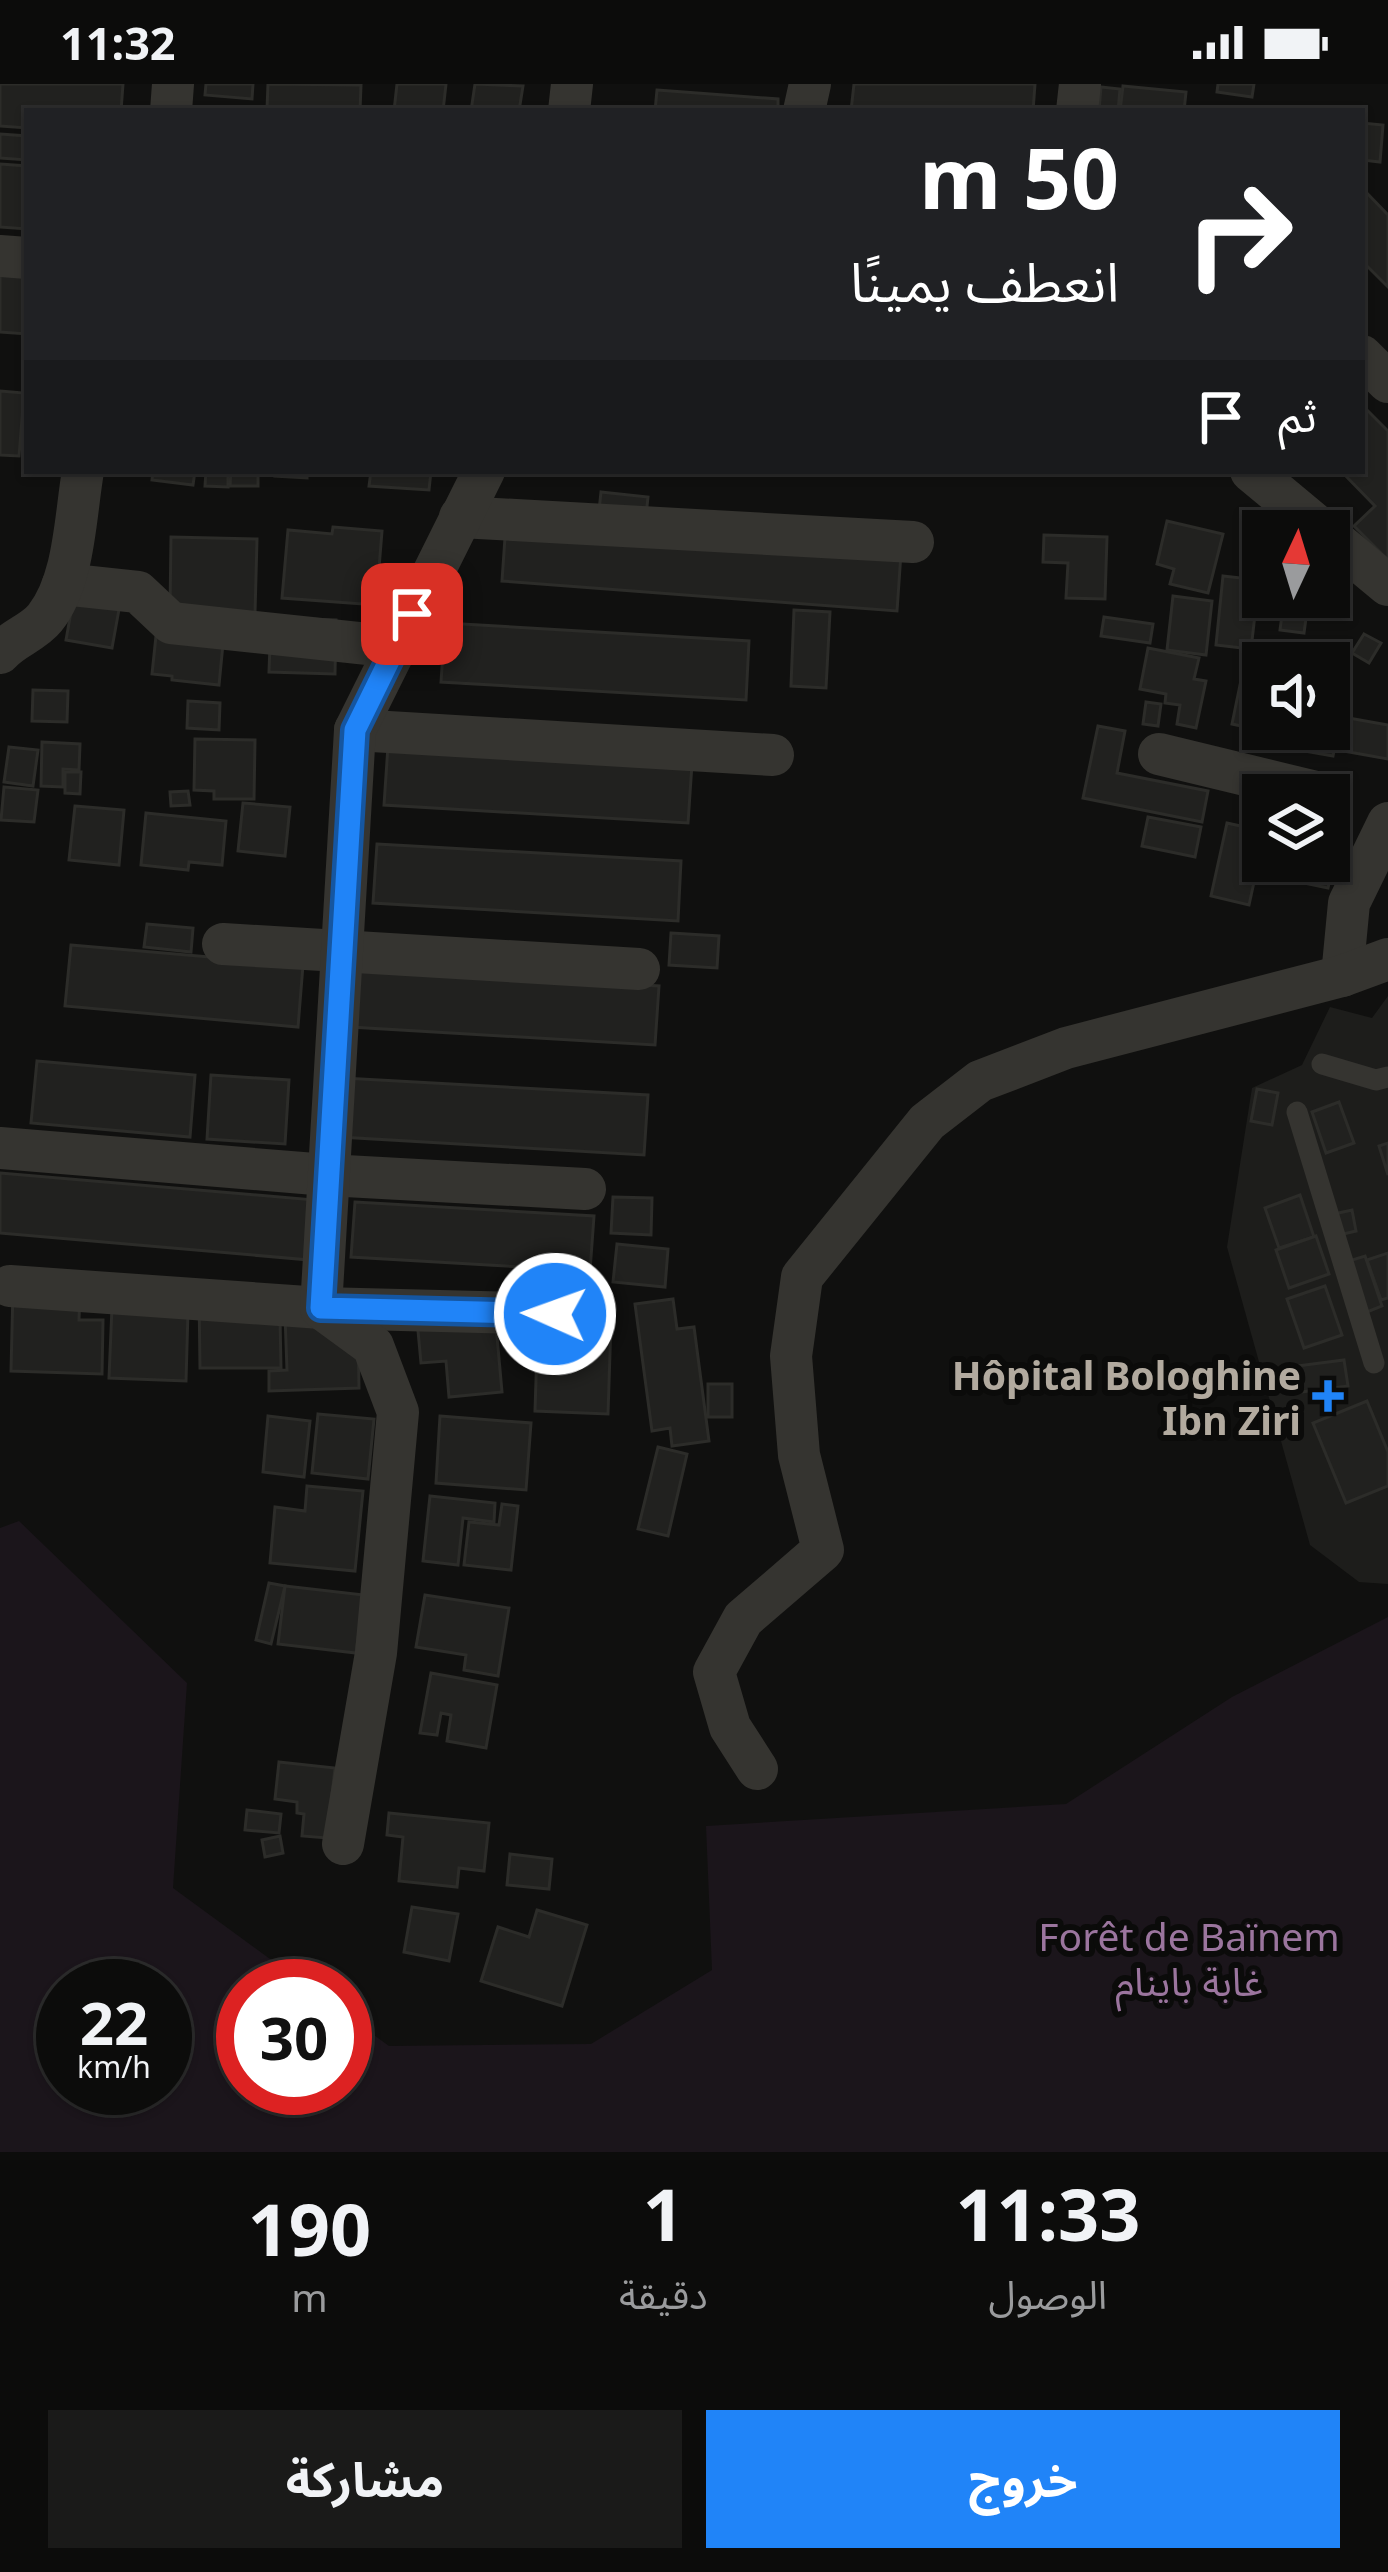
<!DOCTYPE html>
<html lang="ar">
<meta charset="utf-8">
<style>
body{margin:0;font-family:"Noto Sans","Noto Sans Arabic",sans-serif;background:#1a1a19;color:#f1f3f6;direction:rtl;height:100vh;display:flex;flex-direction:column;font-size:45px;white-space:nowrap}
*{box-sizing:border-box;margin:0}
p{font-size:39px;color:#9a9b9d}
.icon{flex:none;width:66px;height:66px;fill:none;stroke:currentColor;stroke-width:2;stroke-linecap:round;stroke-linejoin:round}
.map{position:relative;height:2068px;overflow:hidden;direction:ltr}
.details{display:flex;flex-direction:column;background:#0c0c0b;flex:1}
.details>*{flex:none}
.hud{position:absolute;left:24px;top:24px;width:1341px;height:366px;border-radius:0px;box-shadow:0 3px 9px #0004,0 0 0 3px #2c2c2c;direction:rtl;background:#202124;color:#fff;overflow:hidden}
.needle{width:78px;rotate:4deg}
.buttons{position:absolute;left:1242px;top:426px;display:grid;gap:24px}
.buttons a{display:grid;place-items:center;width:108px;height:108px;border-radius:0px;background:#0c0c0b;box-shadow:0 3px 9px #0004,0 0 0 3px #2c2c2c;font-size:60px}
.speed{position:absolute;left:36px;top:1875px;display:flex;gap:24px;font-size:60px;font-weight:700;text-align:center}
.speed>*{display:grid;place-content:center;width:156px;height:156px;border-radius:50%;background:#0c0c0b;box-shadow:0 3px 9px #0004,0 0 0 3px #2c2c2c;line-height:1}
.speed small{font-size:30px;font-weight:400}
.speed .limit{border:18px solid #d22;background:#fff;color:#111}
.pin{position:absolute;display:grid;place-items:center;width:102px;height:102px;color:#fff;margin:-51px;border-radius:24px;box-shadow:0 6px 18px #0006}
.me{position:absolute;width:132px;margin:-66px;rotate:272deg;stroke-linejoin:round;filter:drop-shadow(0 0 9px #0008)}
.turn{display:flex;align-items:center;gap:42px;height:252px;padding:0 48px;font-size:54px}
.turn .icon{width:156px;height:156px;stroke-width:2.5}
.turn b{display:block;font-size:84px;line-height:102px}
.then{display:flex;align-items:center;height:114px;padding:0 48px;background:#0003;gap:24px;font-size:45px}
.eta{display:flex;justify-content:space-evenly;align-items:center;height:204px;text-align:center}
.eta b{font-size:72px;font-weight:700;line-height:84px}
.cta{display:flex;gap:24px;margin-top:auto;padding:24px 48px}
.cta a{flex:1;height:138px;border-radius:0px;background:#2084f8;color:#fff;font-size:48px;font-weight:700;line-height:138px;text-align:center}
.cta a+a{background:#1a1a19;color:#f1f3f6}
.status{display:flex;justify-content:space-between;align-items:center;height:84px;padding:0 60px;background:#0c0c0b;direction:ltr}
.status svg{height:33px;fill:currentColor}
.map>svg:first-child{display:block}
.built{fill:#1d1d1b}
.green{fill:#1b151b;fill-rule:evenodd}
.building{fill:#21211f;stroke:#2c2c29;stroke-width:3}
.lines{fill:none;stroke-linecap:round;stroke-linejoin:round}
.service{stroke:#353430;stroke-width:21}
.minor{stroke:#353430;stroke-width:42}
.route-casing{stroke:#1556a1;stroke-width:30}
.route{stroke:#2084f8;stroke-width:21}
.poi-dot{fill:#2084f8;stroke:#0b0b0a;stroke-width:4.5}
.labels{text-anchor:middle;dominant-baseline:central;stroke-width:12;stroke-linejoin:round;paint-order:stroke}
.poi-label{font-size:39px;font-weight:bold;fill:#b2aa9f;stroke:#0b0b0a;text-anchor:end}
.park-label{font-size:39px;fill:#9b759e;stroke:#0b0b0a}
</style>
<div class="status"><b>11:32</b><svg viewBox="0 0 49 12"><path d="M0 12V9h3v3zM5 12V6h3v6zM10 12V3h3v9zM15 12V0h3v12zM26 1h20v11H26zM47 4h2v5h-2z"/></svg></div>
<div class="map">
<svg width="1388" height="2068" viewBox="0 0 1388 2068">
<rect width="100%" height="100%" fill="#10100f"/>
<path class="built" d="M1388 912V1500L1359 1498 1310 1461 1227 1163 1252 1004 1302 981 1330 923 1372 934Z"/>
<path class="green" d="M19 1437 187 1599 173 1804 307 1902H243V2004H345V1930L389 1962 591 1960 712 1886 706 1742 1066 1720 1232 1613 1388 1533V2068H0V1444ZM63 1902H165V2004H63Z"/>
<g class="building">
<path d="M0 0H123L121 27H27V44L0 42Z"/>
<path d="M206 0H253L252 15 205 11Z"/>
<path d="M268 0 361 1 360 27 267 25Z"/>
<path d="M397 0H446L443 27H394Z"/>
<path d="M475 0 523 2 519 27H471Z"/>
<path d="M854 0H1035L1033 27H851Z"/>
<path d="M1218 0H1254L1252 13 1217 8Z"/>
<path d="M1123 2 1186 8 1184 27H1120Z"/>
<path d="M1101 3 1120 5 1118 27H1099Z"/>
<path d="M657 6 778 15V27H655Z"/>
<path d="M1362 39 1383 41 1380 78 1362 76Z"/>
<path d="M0 50 27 52V76L0 74Z"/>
<path d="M0 80 27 82V145L0 143Z"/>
<path d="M1363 105 1388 131V203L1362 177Z"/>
<path d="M0 185 27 187V250L0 248Z"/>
<path d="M0 307 24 309 19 372 0 371Z"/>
<path d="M1362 321 1388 347V476L1354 442 1375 422 1341 387H1362Z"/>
<path d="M153 387H195L193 401 152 396Z"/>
<path d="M206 387H228V403L205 402Z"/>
<path d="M231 387H258V402H230Z"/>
<path d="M276 387H307V394L275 392Z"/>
<path d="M371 387H431L429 406 369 402Z"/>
<path d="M601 408 648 413 645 441 598 436Z"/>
<path d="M1167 437 1223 450 1208 509 1170 500 1174 485 1157 480Z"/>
<path d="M506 439 901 469 897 527 502 497Z"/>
<path d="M333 443 382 447 376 521 282 514 288 446 332 450Z"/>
<path d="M1044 451 1107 453 1105 515 1066 514 1068 479 1043 478Z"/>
<path d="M171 453 257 455 255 529 170 527Z"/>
<path d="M79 483 125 492 112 564 66 556Z"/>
<path d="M1223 492 1259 496 1251 565 1216 561Z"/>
<path d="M1173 512 1212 517 1206 571 1167 566Z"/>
<path d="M1283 524 1307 527 1304 549 1280 546Z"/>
<path d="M794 526 830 528 826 604 791 602Z"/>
<path d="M158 533 225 539 219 601 172 596V592L152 590Z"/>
<path d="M1104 533 1153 540 1150 559 1101 552Z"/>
<path d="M271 534 336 536 335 590 269 588Z"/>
<path d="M445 539 749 557 746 616 441 598Z"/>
<path d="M1364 550 1381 559 1369 579 1352 569Z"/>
<path d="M1148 564 1199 574 1194 595 1206 597 1196 644 1177 640 1180 621 1165 619 1166 610 1140 605Z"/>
<path d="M1240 601 1263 606V645H1289L1288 652 1232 640Z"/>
<path d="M33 606 68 607 67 638 32 637Z"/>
<path d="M1329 607 1345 610 1333 672 1299 666 1303 645H1329Z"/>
<path d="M188 617 220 619 219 646 187 644Z"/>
<path d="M1146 618 1161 620 1158 642 1143 640Z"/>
<path d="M1343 633 1388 641V675L1338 666Z"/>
<path d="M1098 642 1125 647 1117 689 1208 707 1202 738 1083 714Z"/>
<path d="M195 655 255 656 254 715H214V707L194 706Z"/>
<path d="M42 658 80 660 79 686 63 685V703L41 702Z"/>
<path d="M388 662 692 680 688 739 384 721Z"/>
<path d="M9 663 38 666 33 702 4 698Z"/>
<path d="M65 688H81L80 710 65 709Z"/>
<path d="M4 703 38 706 34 738 1 736Z"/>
<path d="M188 707 190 721 171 722 170 708Z"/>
<path d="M243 719 290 723 285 772 238 767Z"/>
<path d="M75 722 124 726 119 781 69 776Z"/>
<path d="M146 729 226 737 222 781 189 778 188 786 141 781Z"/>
<path d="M1148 733 1201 743 1195 773 1142 762Z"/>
<path d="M1227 739 1263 747V777H1329V761L1337 763 1328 804 1256 789 1249 821 1211 812Z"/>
<path d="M377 760 681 777 678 837 373 819Z"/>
<path d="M147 840 193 844 191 868 144 863Z"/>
<path d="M671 849 719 852 717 884 669 881Z"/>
<path d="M71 861 303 881 298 943 65 922Z"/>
<path d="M355 884 659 902 655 961 351 943Z"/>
<path d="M37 977 195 991 190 1053 31 1039Z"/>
<path d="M211 991 289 996 285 1060 207 1055Z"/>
<path d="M343 994 648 1011 644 1071 340 1053Z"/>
<path d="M1257 1005 1278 1009 1272 1041 1251 1037Z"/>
<path d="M1339 1018 1354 1059 1326 1069 1312 1028Z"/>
<path d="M1388 1059V1091L1379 1062Z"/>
<path d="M0 1089 315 1116 310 1176 0 1149Z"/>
<path d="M1300 1111 1314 1153 1279 1164 1265 1124Z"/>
<path d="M613 1113 652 1114 651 1151 611 1149Z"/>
<path d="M355 1118 594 1132 590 1187 351 1173Z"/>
<path d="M1352 1126 1356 1147 1339 1151 1334 1130Z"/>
<path d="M1316 1152 1329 1190 1289 1204 1276 1166Z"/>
<path d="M617 1160 668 1165 665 1203 613 1198Z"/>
<path d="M1388 1169V1214L1381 1216 1367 1176Z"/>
<path d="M1365 1172 1382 1222 1367 1228 1349 1177Z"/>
<path d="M1325 1202 1342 1251 1304 1264 1287 1215Z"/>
<path d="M13 1206 80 1207 79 1236H103L102 1290 11 1287Z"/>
<path d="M199 1209 280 1234 281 1284H200Z"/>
<path d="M673 1215 677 1245 694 1243 709 1357 672 1362 670 1344 652 1347 635 1220Z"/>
<path d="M112 1223 188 1227 186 1297 109 1294Z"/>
<path d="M495 1230 502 1308 449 1313 446 1277 421 1279 417 1236Z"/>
<path d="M285 1231 358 1248 359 1304 269 1307V1287L287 1286Z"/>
<path d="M538 1235 611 1238 608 1330 535 1327Z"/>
<path d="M1344 1276 1348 1302 1301 1308 1297 1282Z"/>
<rect x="708" y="1300" width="24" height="33"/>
<path d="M1367 1317 1388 1368V1402L1346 1419 1313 1339Z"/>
<path d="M318 1330 374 1335 368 1395 312 1389Z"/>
<path d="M268 1332 310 1337 304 1393 263 1388Z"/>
<path d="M440 1332 531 1339 526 1406 436 1399Z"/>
<path d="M658 1363 687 1370 668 1452 638 1445Z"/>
<path d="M307 1402 363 1407 355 1487 270 1479 275 1423 305 1427Z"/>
<path d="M430 1412 495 1419 494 1438 463 1434 458 1481 423 1477Z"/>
<path d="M502 1420 518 1422 511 1486 464 1481 469 1438 499 1441Z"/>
<path d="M269 1499 285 1502 271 1560 256 1556Z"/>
<path d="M285 1502 364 1511 356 1569 278 1560Z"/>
<path d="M425 1511 509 1524 498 1592 464 1586 466 1571 416 1563Z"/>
<path d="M431 1589 497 1601 486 1664 447 1657 451 1631 441 1629 437 1651 420 1649Z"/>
<path d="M279 1678 335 1684 327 1754 302 1752 304 1730 297 1729V1718L275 1715Z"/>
<path d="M247 1726 281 1730 279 1749 245 1746Z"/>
<path d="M389 1729 489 1739 484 1787 459 1784 457 1803 399 1797 403 1753 387 1751Z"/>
<path d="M280 1752 283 1769 265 1773 262 1756Z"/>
<path d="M510 1770 552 1775 549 1805 507 1801Z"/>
<path d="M412 1823 458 1830 449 1877 404 1868Z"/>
<path d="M537 1826 587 1841 562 1922 481 1897 498 1843 529 1853Z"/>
</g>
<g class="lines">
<g class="service">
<path d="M1322 980 1376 996 1388 993"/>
<path d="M1297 1028 1374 1279"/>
</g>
<g class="minor">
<path d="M171 27 173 0"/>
<path d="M569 27 572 0"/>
<path d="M804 27 810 0"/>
<path d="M1077 27 1080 0"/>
<path d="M0 172 27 174"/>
<path d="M1362 272 1388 298"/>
<path d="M1251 387 1323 447"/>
<path d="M460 433 913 458"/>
<path d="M1329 452 1388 501"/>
<path d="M63 500 138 508 171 539 396 563"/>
<path d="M0 569C13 554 33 549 45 534 75 496 75 433 83 387"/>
<path d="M355 646 773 671"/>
<path d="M1159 670 1328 711"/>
<path d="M223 860 639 885"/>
<path d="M1342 892 1349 819 1388 739"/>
<path d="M0 1064 327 1091 585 1105"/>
<path d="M10 1202 321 1224 555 1230"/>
<path d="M757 1685 730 1643 714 1588 743 1535 823 1466 799 1371 791 1272 802 1193 927 1038 980 997 1066 964 1342 892 1388 875"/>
<path d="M343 1760 376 1569 398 1328 373 1262 321 1224 355 646 484 387"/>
</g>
</g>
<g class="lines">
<g class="route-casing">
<path id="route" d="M412 530 355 646 321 1224 555 1230"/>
</g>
<use href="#route" class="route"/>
</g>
<path class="poi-dot" d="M1322 1294h12v12h12v12h-12v12h-12v-12h-12v-12h12z"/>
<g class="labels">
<g class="poi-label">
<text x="1301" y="1290">Hôpital Bologhine<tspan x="1301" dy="45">Ibn Ziri</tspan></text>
</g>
<g class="park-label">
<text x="1189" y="1851">Forêt de Baïnem<tspan x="1189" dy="45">غابة باينام</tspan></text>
</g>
</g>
</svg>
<div class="buttons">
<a><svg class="needle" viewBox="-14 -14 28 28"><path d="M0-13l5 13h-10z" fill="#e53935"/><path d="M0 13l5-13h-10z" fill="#9a9b9d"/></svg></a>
<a><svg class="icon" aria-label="sound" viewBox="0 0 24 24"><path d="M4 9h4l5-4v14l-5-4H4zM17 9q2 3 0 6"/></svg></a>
<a><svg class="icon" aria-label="layers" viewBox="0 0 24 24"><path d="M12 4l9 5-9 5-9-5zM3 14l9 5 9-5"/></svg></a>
</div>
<div class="speed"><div>22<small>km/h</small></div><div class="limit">30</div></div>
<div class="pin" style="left:412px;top:530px;background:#d93025"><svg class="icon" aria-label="arrive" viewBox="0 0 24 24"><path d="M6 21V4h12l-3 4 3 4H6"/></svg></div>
<svg class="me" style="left:555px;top:1230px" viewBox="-20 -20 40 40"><circle r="17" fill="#2084f8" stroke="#fff" stroke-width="3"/><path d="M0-11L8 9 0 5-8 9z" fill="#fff"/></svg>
<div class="hud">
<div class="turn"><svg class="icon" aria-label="right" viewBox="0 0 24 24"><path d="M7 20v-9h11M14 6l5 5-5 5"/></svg><div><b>50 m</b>انعطف يمينًا</div></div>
<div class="then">ثم<svg class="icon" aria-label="arrive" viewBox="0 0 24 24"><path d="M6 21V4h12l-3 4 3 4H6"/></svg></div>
</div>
</div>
<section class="details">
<div class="eta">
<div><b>11:33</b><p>الوصول</p></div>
<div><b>1</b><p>دقيقة</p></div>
<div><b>190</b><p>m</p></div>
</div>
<div class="cta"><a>خروج</a><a>مشاركة</a></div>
</section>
